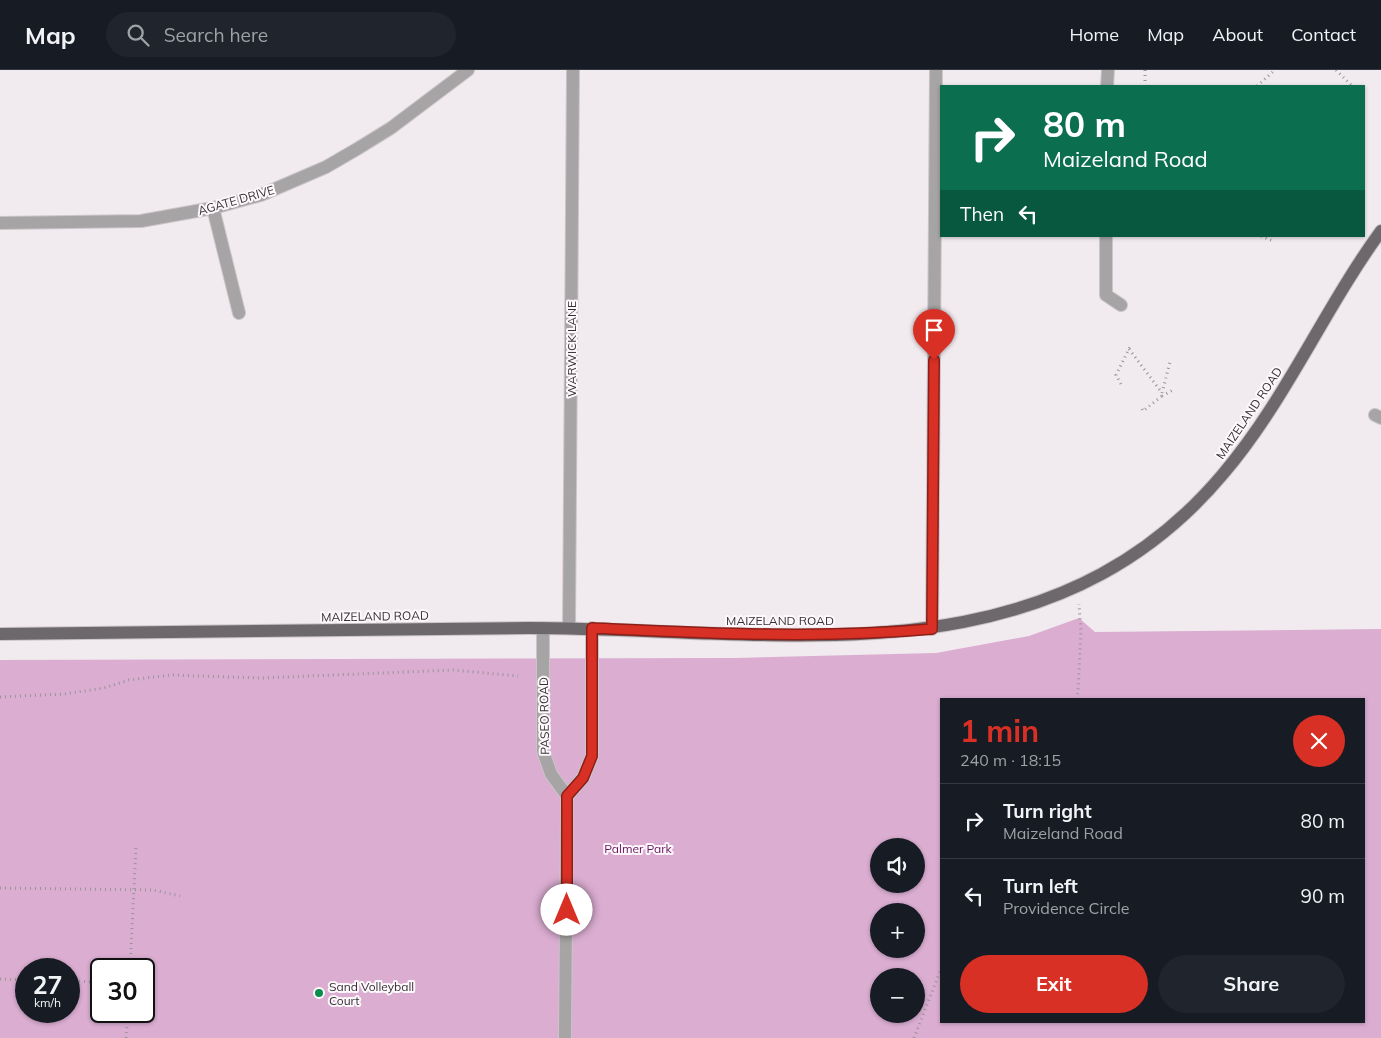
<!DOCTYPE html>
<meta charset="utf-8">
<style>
body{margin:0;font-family:Mulish,sans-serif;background:#20242c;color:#f1f3f6;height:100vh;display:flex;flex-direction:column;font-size:19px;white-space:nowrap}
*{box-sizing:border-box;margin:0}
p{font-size:16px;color:#9ea1a6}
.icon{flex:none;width:28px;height:28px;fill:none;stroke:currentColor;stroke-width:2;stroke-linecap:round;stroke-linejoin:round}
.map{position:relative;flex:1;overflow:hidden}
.drawer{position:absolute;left:940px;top:628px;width:425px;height:325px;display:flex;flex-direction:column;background:#171b24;border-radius:0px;box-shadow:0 1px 4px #0004}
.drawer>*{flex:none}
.guide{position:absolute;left:940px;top:15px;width:425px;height:152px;border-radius:0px;box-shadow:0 1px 4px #0004;background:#0b6e4f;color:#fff;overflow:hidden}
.tools{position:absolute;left:870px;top:768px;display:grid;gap:10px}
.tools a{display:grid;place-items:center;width:55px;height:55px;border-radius:50%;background:#171b24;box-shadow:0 1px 4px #0004;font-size:25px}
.speed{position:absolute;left:15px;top:888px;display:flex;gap:10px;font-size:25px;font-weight:700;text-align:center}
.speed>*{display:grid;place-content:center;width:65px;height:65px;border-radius:50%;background:#171b24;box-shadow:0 1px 4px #0004;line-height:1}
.speed small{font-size:12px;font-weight:400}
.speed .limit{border:2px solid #111;border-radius:8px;background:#fff;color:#111}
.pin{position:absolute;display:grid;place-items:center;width:42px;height:42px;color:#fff;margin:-51px -21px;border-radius:50% 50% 50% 0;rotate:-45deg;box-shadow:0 0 5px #0007}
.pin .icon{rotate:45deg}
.me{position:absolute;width:55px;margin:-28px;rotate:0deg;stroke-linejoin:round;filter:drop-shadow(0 0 4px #0008)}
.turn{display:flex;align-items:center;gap:18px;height:105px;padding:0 20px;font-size:22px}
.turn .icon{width:65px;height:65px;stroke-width:2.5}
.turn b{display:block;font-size:35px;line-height:42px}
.then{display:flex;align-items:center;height:48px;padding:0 20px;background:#0003;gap:10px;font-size:19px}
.round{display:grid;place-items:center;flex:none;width:52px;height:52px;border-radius:26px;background:#20242c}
.overview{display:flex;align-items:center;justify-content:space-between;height:85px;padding:0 20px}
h1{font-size:30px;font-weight:700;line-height:38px;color:#d93025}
.button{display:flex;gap:10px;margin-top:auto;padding:10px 20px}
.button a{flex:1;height:58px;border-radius:30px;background:#d93025;color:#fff;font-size:20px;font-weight:700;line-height:58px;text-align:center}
.button a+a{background:#20242c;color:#f1f3f6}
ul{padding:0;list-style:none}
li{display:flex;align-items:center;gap:15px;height:75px;padding:0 20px;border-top:1px solid #363941}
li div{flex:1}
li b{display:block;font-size:19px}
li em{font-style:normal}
header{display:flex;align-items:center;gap:30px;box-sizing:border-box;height:70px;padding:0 25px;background:#171b24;border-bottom:1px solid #363941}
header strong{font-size:24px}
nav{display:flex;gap:28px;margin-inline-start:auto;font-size:18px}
.search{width:350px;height:45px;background:#20242c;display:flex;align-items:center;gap:12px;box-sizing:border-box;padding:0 18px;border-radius:28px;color:#9ea1a6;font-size:19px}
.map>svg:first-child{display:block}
.green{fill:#daadd1;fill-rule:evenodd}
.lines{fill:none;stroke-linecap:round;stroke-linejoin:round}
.minor-casing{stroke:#cbc5c9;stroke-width:14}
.major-casing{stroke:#cbc5c9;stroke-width:14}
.path{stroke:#9a9598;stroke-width:3;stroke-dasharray:1 4;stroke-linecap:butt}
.minor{stroke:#a7a4a6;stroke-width:12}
.major{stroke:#6d686c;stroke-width:12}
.route-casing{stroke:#8d1f18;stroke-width:12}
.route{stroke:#d93025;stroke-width:9}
.poi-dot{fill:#088e4b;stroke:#fef8fd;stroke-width:2}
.labels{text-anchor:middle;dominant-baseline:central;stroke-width:4;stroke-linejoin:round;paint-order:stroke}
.street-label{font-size:12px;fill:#333032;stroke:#fef8fd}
.park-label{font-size:12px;fill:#66135d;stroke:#fef8fd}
.poi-label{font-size:12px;fill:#333032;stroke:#fef8fd;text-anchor:start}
</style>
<header>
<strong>Map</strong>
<div class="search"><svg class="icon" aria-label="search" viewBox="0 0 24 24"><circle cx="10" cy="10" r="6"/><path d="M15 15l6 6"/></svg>Search here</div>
<nav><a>Home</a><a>Map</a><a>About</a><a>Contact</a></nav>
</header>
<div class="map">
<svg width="1381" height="968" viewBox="0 0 1381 968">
<rect width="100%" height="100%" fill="#f1eaef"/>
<path class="green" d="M1079 548 1095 562 1381 559V968H0V590L736 588 936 583 1029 566ZM941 629H1364V951H941ZM879 776H916V814H879ZM879 841H916V879H879ZM26 899H69V941H26ZM101 899H144V941H101ZM879 906H916V944H879Z"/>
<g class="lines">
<g class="minor-casing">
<g id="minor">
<path d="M1107 16 1108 0"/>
<path d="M213 138 239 243"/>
<path d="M0 153 141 151 213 138 261 125 326 97 357 79 391 58 468 0"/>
<path d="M1106 166V225L1121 235"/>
<path d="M1375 345 1381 348"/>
<path d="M543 558V681L551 704 567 726 565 968"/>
<path d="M569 558 573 0"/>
<path d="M932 559 936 0"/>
<path d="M567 726 583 708 592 686V558"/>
</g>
</g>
<g class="major-casing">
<path id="major" d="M0 564 529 558C773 558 1044 617 1223 404 1286 330 1324 239 1381 161"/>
</g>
<g class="path">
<path d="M1336 0 1352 16"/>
<path d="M1145 16V0"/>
<path d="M1257 16 1275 0"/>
<path d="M1364 18H1365"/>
<path d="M1261 166 1273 171"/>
<path d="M1129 279 1162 323 1170 292"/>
<path d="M1121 314 1116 305 1130 277"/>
<path d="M1162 326 1173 320"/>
<path d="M1142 339 1143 341 1162 326V323"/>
<path d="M0 627 64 624 104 618 129 610 171 605 262 608 453 600 518 606"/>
<path d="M1076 629 1078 622 1081 561 1079 534"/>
<path d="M0 818 153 820 180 826"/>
<path d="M130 899 136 777"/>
<path d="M0 909 26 910"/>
<path d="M69 911 100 912"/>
<path d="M126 968 128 941"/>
<path d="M914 968 941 899"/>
</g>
<use href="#minor" class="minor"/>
<use href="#major" class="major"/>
</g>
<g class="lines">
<g class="route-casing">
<path id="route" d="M567 840V726L583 708 592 686V558C705 563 818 569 932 559L934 290"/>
</g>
<use href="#route" class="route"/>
</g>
<circle class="poi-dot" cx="319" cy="923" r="5"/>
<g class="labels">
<g class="street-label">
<text transform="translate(236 130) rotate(-16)">AGATE DRIVE</text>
<text transform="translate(571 279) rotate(-90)">WARWICK LANE</text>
<text transform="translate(1249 343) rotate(-56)">MAIZELAND ROAD</text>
<text transform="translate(375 546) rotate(-1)">MAIZELAND ROAD</text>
<text x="780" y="550">MAIZELAND ROAD</text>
<text transform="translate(544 646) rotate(-91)">PASEO ROAD</text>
</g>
<g class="park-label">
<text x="638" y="778">Palmer Park</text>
</g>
<g class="poi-label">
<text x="329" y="916">Sand Volleyball<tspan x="329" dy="14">Court</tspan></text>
</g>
</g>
</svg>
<div class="tools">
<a><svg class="icon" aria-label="sound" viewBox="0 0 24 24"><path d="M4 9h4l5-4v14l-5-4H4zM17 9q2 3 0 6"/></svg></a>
<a>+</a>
<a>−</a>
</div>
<div class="speed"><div>27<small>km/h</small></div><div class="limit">30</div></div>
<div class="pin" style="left:934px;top:290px;background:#d93025"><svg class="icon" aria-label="arrive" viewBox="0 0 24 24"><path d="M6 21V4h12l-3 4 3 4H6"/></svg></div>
<svg class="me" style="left:567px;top:840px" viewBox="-20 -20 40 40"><circle r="19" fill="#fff"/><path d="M0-13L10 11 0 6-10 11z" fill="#d93025"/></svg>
<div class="guide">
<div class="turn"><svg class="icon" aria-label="right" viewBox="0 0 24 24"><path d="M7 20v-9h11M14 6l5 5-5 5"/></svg><div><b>80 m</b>Maizeland Road</div></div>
<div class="then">Then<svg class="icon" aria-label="left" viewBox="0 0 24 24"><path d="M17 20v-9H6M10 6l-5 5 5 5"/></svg></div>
</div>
<section class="drawer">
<div class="overview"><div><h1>1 min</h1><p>240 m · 18:15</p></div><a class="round" style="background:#d93025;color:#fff"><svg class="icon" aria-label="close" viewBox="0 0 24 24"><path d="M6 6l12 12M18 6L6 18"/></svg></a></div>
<ul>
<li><svg class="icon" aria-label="right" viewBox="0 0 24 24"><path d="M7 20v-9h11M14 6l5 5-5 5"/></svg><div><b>Turn right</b><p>Maizeland Road</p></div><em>80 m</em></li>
<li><svg class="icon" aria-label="left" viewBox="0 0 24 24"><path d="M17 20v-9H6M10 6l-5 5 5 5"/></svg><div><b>Turn left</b><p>Providence Circle</p></div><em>90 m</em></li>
</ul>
<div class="button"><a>Exit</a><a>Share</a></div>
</section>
</div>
